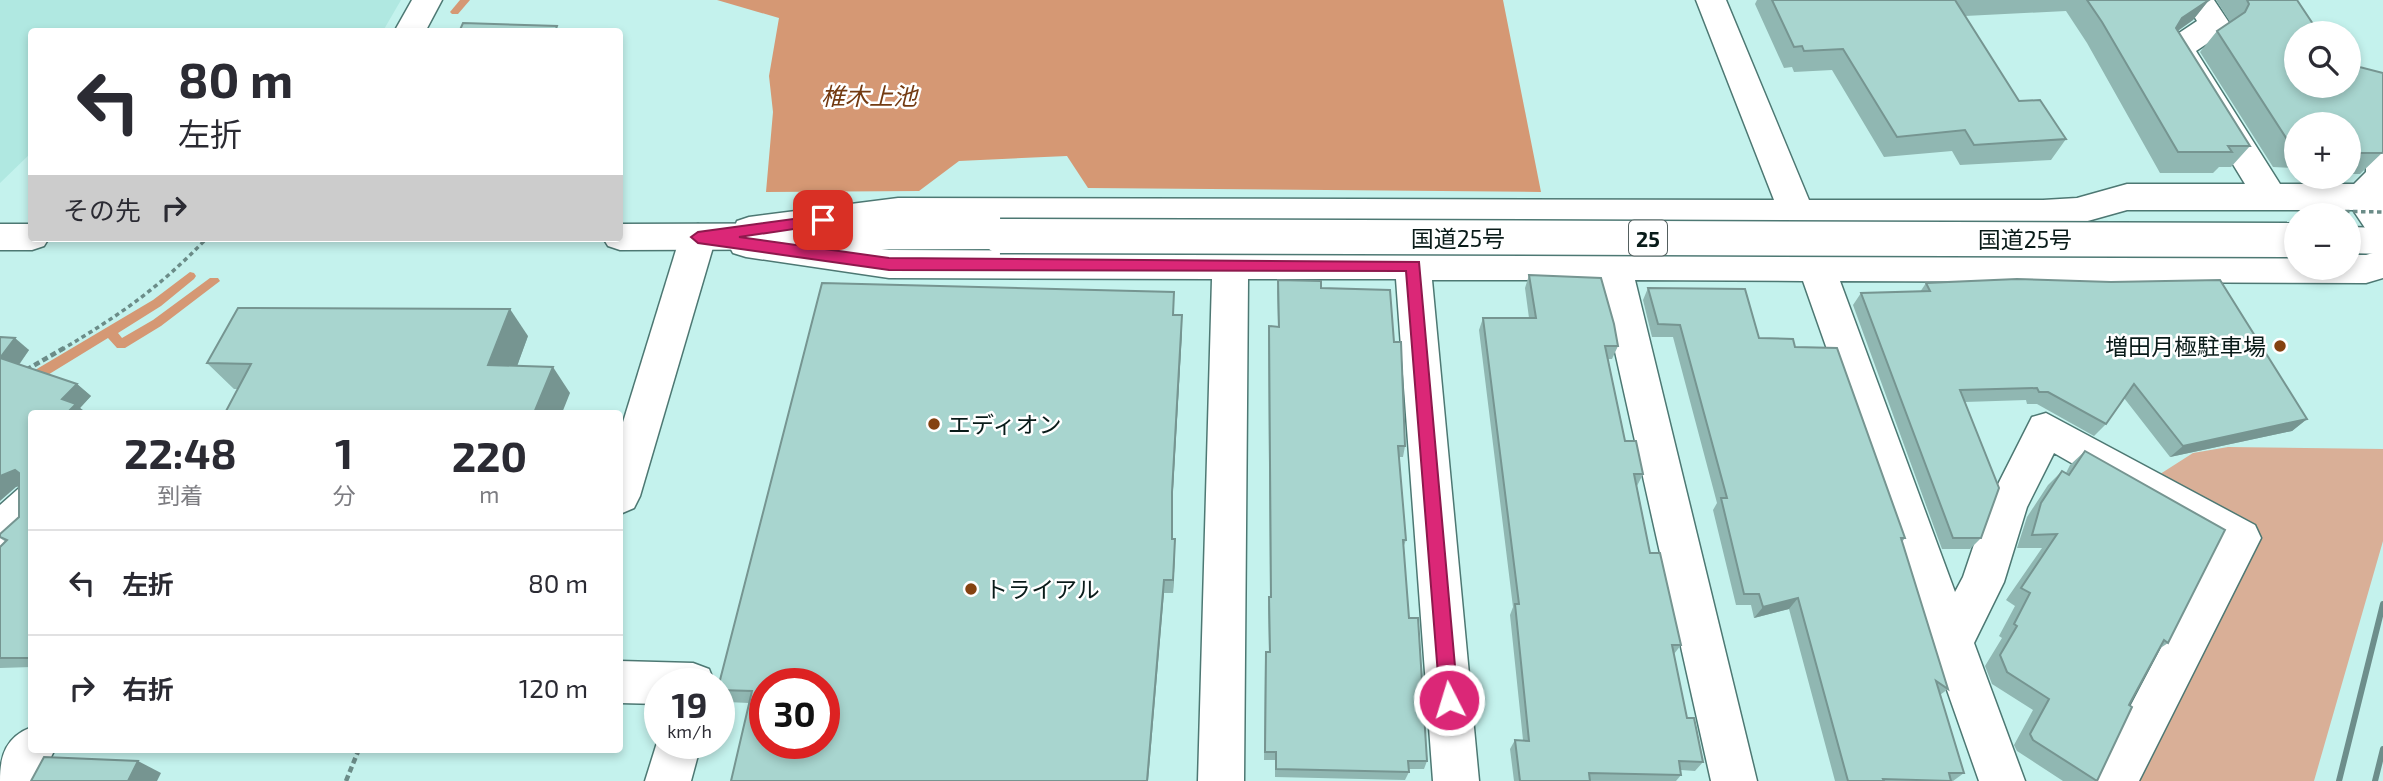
<!DOCTYPE html>
<html lang="ja">
<meta charset="utf-8">
<style>
body{margin:0;font-family:"Exo 2","Noto Sans JP",sans-serif;background:#f7f7f7;color:#2b2b33;height:100vh;display:flex;flex-direction:column;font-size:26px;white-space:nowrap}
*{box-sizing:border-box;margin:0}
p{font-size:23px;color:#7c7c81}
.icon{flex:none;width:38px;height:38px;fill:none;stroke:currentColor;stroke-width:2;stroke-linecap:round;stroke-linejoin:round}
.map{position:relative;flex:1;overflow:hidden}
.side{position:absolute;left:28px;top:410px;width:595px;height:343px;display:flex;flex-direction:column;background:#fff;border-radius:7px;box-shadow:0 4px 10px #0003}
.side>*{flex:none}
.hud{position:absolute;left:28px;top:28px;width:595px;height:214px;border-radius:7px;box-shadow:0 4px 10px #0003;background:#fff;color:#2b2b33;overflow:hidden}
.tools{position:absolute;left:2284px;top:21px;display:grid;gap:14px}
.tools a{display:grid;place-items:center;width:77px;height:77px;border-radius:50%;background:#fff;box-shadow:0 4px 10px #0003;font-size:35px}
.speed{position:absolute;left:644px;top:668px;display:flex;gap:14px;font-size:35px;font-weight:700;text-align:center}
.speed>*{display:grid;place-content:center;width:91px;height:91px;border-radius:50%;background:#fff;box-shadow:0 4px 10px #0003;line-height:1}
.speed small{font-size:18px;font-weight:400}
.speed .limit{border:10px solid #d22;background:#fff;color:#111}
.pin{position:absolute;display:grid;place-items:center;width:60px;height:60px;color:#fff;margin:-30px;border-radius:14px;box-shadow:0 4px 10px #0006}
.me{position:absolute;width:77px;margin:-38px;rotate:355deg;stroke-linejoin:round;filter:drop-shadow(0 0 5px #0008)}
.turn{display:flex;align-items:center;gap:24px;height:147px;padding:0 35px;font-size:32px}
.turn .icon{width:91px;height:91px;stroke-width:2.5}
.turn b{display:block;font-size:49px;line-height:60px}
.then{display:flex;align-items:center;height:66px;padding:0 35px;background:#0003;gap:14px;font-size:26px}
.eta{display:flex;justify-content:space-evenly;align-items:center;height:119px;text-align:center}
.eta b{font-size:42px;font-weight:700;line-height:49px}
ul{padding:0;list-style:none}
li{display:flex;align-items:center;gap:21px;height:105px;padding:0 35px;border-top:2px solid #e1e1e2}
li div{flex:1}
li b{display:block;font-size:26px}
li em{font-style:normal}
.map>svg:first-child{display:block}
.built{fill:#b0e8e1}
.green{fill:#d9af97}
.water{fill:#d59874}
.lines{fill:none;stroke-linecap:round;stroke-linejoin:round}
.stream{fill:#d59874;fill-rule:evenodd}
.minor-casing{stroke:#4d7873;stroke-width:3}
.tertiary-casing{stroke:#4d7873;stroke-width:3}
.trunk-casing{stroke:#4d7873;stroke-width:3}
.path-far1{stroke:#6b8c88;stroke-width:3.5;stroke-dasharray:4.5 3.5;stroke-linecap:butt}
.path{stroke:#6b8c88;stroke-width:4.5;stroke-dasharray:6 3.5;stroke-linecap:butt}
.minor{fill:#fff;fill-rule:evenodd}
.tertiary{fill:#fff;fill-rule:evenodd}
.trunk{fill:#fff;fill-rule:evenodd}
.rail{stroke:#6d8e8b;stroke-width:6}
.trunk-bridge-casing{stroke:#4d7873;stroke-width:37;stroke-linecap:butt}
.path-bridge{stroke:#6b8c88;stroke-width:3.5;stroke-dasharray:4.5 3.5;stroke-linecap:butt}
.trunk-bridge{stroke:#fff;stroke-width:34}
.wall{fill:#90b7b2}
.shaded-wall{fill:#769591}
.building{fill:#a8d5cf;stroke:#769591;stroke-width:2;fill-rule:evenodd}
.route{fill:#db2777;stroke:#8e194d;stroke-width:2}
.poi-dot{fill:#844210;stroke:#fff;stroke-width:2.5}
.labels{text-anchor:middle;dominant-baseline:central;stroke-width:5;stroke-linejoin:round;paint-order:stroke}
.shield{fill:#fff;stroke:#535f5e;stroke-width:2}
.shield-label{font-size:21px;font-weight:bold;fill:#091b19}
.street-label{font-size:23px;fill:#091b19;stroke:#fff}
.poi-label{font-size:23px;fill:#091b19;stroke:#fff;text-anchor:start}
.water-label{font-size:24px;font-style:italic;fill:#733a11;stroke:#fff}
</style>
<div class="map">
<svg width="2383" height="781" viewBox="0 0 2383 781">
<rect width="100%" height="100%" fill="#c4f2ed"/>
<path class="built" d="M0 0H401L383 31 32 32 31 153 0 183Z"/>
<path class="green" d="M2228 447 2383 449V541L2314 781H2135L2258 540 2157 476 2193 453Z"/>
<path class="water" d="M717 0H1503L1541 192 1088 188 1067 156 959 161 919 191 766 192 773 112 769 76 779 18Z"/>
<g class="lines">
<g class="stream">
<path d="M460 0H470L458 14H452L450 12Z"/>
<path d="M190 272 194 273 196 276 194 279 161 306 118 333 122 338 153 320 210 278H218L220 281 161 326 125 348H117L108 338 33 384H25L23 380 25 376 153 300Z"/>
</g>
<g class="minor-casing">
<g id="minor">
<path d="M1696 0H1726L1809 200H2043L2077 198 2127 184H2245L2162 48 2167 41 2197 21 2184 0H2214L2230 24 2226 31 2196 51 2280 184H2354L2366 172V151L2371 143 2383 139V241L2371 237 2353 210H2127L2077 224 2043 226H1819L1829 253 2296 255V268H2348V255H2366L2383 250V278L2366 283 1840 281 1955 592 1963 577 1987 506 2032 417 2046 413 2255 525 2261 538 2139 781H2091L2215 545 2054 453 2027 507 2004 582 1974 643 2025 781H1979L1803 281 1635 280 1757 781H1711L1599 280H1432L1479 781H1433L1396 279H1248L1244 781H1198L1212 279 889 278 746 257 733 253 728 244 737 221 749 217 898 198 1774 200ZM898 224 1784 225 1794 253 889 250 794 237Z"/>
<path d="M698 224 710 228 716 237 640 496 634 508 620 514V432L680 237 686 228Z"/>
<path d="M32 484V528L15 544 0 549V505L18 489Z"/>
<path d="M620 661 693 663 709 669 715 684H660V704L620 703Z"/>
<path d="M32 727V749H55L39 781H0C0 755 6 737 32 727Z"/>
<path d="M660 733V744H701L691 781H645Z"/>
</g>
</g>
<g class="tertiary-casing">
<path id="tertiary" d="M412 0H442L425 32H394Z"/>
</g>
<g class="trunk-casing">
<g id="trunk">
<path d="M1000 223 1012 227 1018 236 1012 245 1000 249 620 250 608 246 603 238H620V224Z"/>
<path d="M0 224H32V238H49L44 246 32 250H0Z"/>
<path d="M2348 227 2383 228V254L2348 253Z"/>
</g>
</g>
<path class="path-far1" d="M61 350C120 315 159 288 207 238"/>
<g class="path">
<path d="M26 370 64 348"/>
<path d="M346 781 359 749"/>
</g>
<use href="#minor" class="minor"/>
<use href="#tertiary" class="tertiary"/>
<use href="#trunk" class="trunk"/>
<g class="rail">
<path d="M2339 781 2383 604"/>
<path d="M2375 781 2383 749"/>
</g>
<g class="trunk-bridge-casing">
<path id="trunk-bridge" d="M1000 236 2296 240"/>
</g>
<path class="path-bridge" d="M2321 211 2383 212"/>
<use href="#trunk-bridge" class="trunk-bridge"/>
</g>
<g class="wall">
<path d="M1757 0H2209L2193 20 2178 31 2250 146 2231 167H2219L2213 173H2160L2087 43 2066 11 1965 16 2019 101 2066 139 2051 160 1960 165 1952 151 1884 157 1832 70 1794 72 1792 67 1784 68 1755 4Z"/>
<path d="M2216 0H2297L2383 152 2360 174H2348V124H2296V168L2273 167 2200 52 2217 31 2230 22Z"/>
<path d="M1529 275 1618 346 1612 359H1608L1625 441 1643 474 1637 486 1650 553 1681 645 1674 654 1687 718 1703 762 1695 771 1681 770V775L1676 781H1514L1510 749 1515 740H1523L1510 615 1513 607 1479 330 1483 318H1529L1525 288Z"/>
<path d="M1278 280 1321 288 1394 342 1405 446 1403 457H1399L1406 540 1403 548 1409 618 1427 761 1424 769H1409V772L1405 780 1275 777V760H1264L1265 661 1266 652H1269L1268 607 1269 597H1270L1268 338 1269 326 1278 327 1277 292Z"/>
<path d="M1926 283 2307 419 2292 431 2170 457 2124 398 2106 424 2094 436 2037 404H2027L2026 400 1965 402 1981 538 1970 549H1942L1853 305 1861 293 1920 292Z"/>
<path d="M1648 288 1759 338 1795 347 1905 538 1902 542 1948 689 1940 695 1964 773 1953 781H1835L1789 609 1754 618 1751 605H1736L1713 510 1717 503 1673 337H1652L1643 300Z"/>
<path d="M1174 292V315H1182V331L1172 507V539H1175V553L1173 593H1164L749 703 727 702 719 692V684Z"/>
<path d="M528 336 517 366 570 393 234 389 207 363Z"/>
<path d="M0 337 29 350 19 365 77 384 91 396 80 408 87 413H32V667L0 668V547L6 542 0 538V534L19 517V486L16 487Z"/>
<path d="M2085 451 2168 643 2159 649 2129 705 2097 781H2063L2017 751 2014 745 2033 710 1992 684 1985 666 2002 638 1999 636 2015 606 2006 600 2042 548H2017L2027 517 2048 485 2062 471 2066 473 2070 465Z"/>
</g>
<g class="shaded-wall">
<path d="M2209 0 2193 20 2166 39 2182 18Z"/>
<path d="M510 309 528 336 508 391 488 365Z"/>
<path d="M1182 315V331L1172 507V492Z"/>
<path d="M15 338 29 350 15 370 0 358Z"/>
<path d="M553 367 570 393 562 413H534Z"/>
<path d="M77 384 91 396 80 408 87 413H67L62 399Z"/>
<path d="M2307 419 2292 431 2170 457 2183 446Z"/>
<path d="M15 470 31 482 16 487 0 501V476Z"/>
<path d="M1175 539V553L1173 593V580Z"/>
<path d="M1164 580V593L1148 781H1147Z"/>
<path d="M1798 598 1789 609 1754 618 1763 607Z"/>
<path d="M138 761 161 773 157 781H128Z"/>
</g>
<g class="building">
<path d="M1772 0H1955L2019 101 2040 100 2066 139 1974 145 1965 130 1897 137 1843 49 1804 51 1802 46 1794 47Z"/>
<path d="M2087 0H2209L2182 18 2176 28 2250 146H2228L2232 152H2178L2102 22Z"/>
<path d="M2247 0H2297L2319 33H2296V86H2348V64L2383 73V152L2382 153H2348V124H2296V147H2292L2217 31 2245 12 2249 4Z"/>
<path d="M463 23 557 26 555 32H459Z"/>
<path d="M1529 275 1601 278 1614 324 1618 346H1605L1625 441H1636L1643 474H1634L1650 553H1660L1681 645H1672L1687 718H1694L1703 762 1679 761 1681 775 1589 773 1590 781H1520L1515 740 1529 741 1515 604H1519L1483 318H1536Z"/>
<path d="M2017 279 2111 282 2220 280 2307 419 2183 446 2134 384 2106 424 2048 392H2039L2037 388 1960 390 1999 488 1981 538H1953L1861 293 1930 291 1926 283Z"/>
<path d="M1278 280 1321 281V288L1390 290 1394 342H1401L1405 446H1398L1406 540H1403L1409 618H1418L1427 761H1408L1409 772 1276 769V752H1265L1266 652H1270L1269 597H1271L1269 326 1279 327Z"/>
<path d="M822 283 1174 292 1173 315H1182L1172 492V539H1175L1173 580H1164L1147 781H731L752 691 719 690V684ZM765 684H824V744H765Z"/>
<path d="M1648 288 1745 289 1759 338 1793 339 1795 347 1837 348 1905 538H1901L1948 689 1936 681 1964 773H1949L1951 781 1883 779 1884 781H1848L1798 598 1763 607 1759 594H1744L1721 498H1727L1680 325 1658 324Z"/>
<path d="M238 308 510 309 488 365 553 367 534 413H225L251 364 207 363Z"/>
<path d="M0 337 15 338 0 358 77 384 62 399 76 404 67 413H32V658H0V547L7 540 0 537V534L19 517V473L15 470 0 476Z"/>
<path d="M2085 451 2225 530 2168 643 2164 640 2129 705 2132 707 2097 781 2033 740 2030 734 2049 699 2007 672 2000 655 2017 626 2014 624 2030 593 2021 588 2057 534 2032 535 2041 503 2062 471 2069 475Z"/>
<path d="M44 757 138 761 128 781H31Z"/>
</g>
<path class="route" d="M823 215 828 217V224L739 237 889 258 1419 262 1458 700 1456 706 1449 709 1443 706 1440 700 1406 271 889 270 698 243 691 237 698 232Z"/>
<g class="poi-dot">
<circle cx="2280" cy="346" r="7"/>
<circle cx="934" cy="424" r="7"/>
<circle cx="971" cy="589" r="7"/>
</g>
<g class="labels">
<rect class="shield" x="1629" y="220.5" width="38" height="35" rx="5"/>
<g class="shield-label">
<text x="1648" y="238">25</text>
</g>
<g class="street-label">
<text x="1458" y="238">国道25号</text>
<text x="2025" y="239">国道25号</text>
</g>
<g class="poi-label">
<text x="2266" y="346" text-anchor="end">増田月極駐車場</text>
<text x="948" y="424">エディオン</text>
<text x="985" y="589">トライアル</text>
</g>
<g class="water-label">
<text x="869" y="95">椎木上池</text>
</g>
</g>
</svg>
<div class="tools">
<a><svg class="icon" aria-label="search" viewBox="0 0 24 24"><circle cx="10" cy="10" r="6"/><path d="M15 15l6 6"/></svg></a>
<a>+</a>
<a>−</a>
</div>
<div class="speed"><div>19<small>km/h</small></div><div class="limit">30</div></div>
<div class="pin" style="left:823px;top:220px;background:#d93025"><svg class="icon" aria-label="arrive" viewBox="0 0 24 24"><path d="M6 21V4h12l-3 4 3 4H6"/></svg></div>
<svg class="me" style="left:1449px;top:700px" viewBox="-20 -20 40 40"><circle r="17" fill="#db2777" stroke="#fff" stroke-width="3"/><path d="M0-11L8 9 0 5-8 9z" fill="#fff"/></svg>
<div class="hud">
<div class="turn"><svg class="icon" aria-label="left" viewBox="0 0 24 24"><path d="M17 20v-9H6M10 6l-5 5 5 5"/></svg><div><b>80 m</b>左折</div></div>
<div class="then">その先<svg class="icon" aria-label="right" viewBox="0 0 24 24"><path d="M7 20v-9h11M14 6l5 5-5 5"/></svg></div>
</div>
<section class="side">
<div class="eta">
<div><b>22:48</b><p>到着</p></div>
<div><b>1</b><p>分</p></div>
<div><b>220</b><p>m</p></div>
</div>
<ul>
<li><svg class="icon" aria-label="left" viewBox="0 0 24 24"><path d="M17 20v-9H6M10 6l-5 5 5 5"/></svg><div><b>左折</b></div><em>80 m</em></li>
<li><svg class="icon" aria-label="right" viewBox="0 0 24 24"><path d="M7 20v-9h11M14 6l5 5-5 5"/></svg><div><b>右折</b></div><em>120 m</em></li>
</ul>
</section>
</div>
